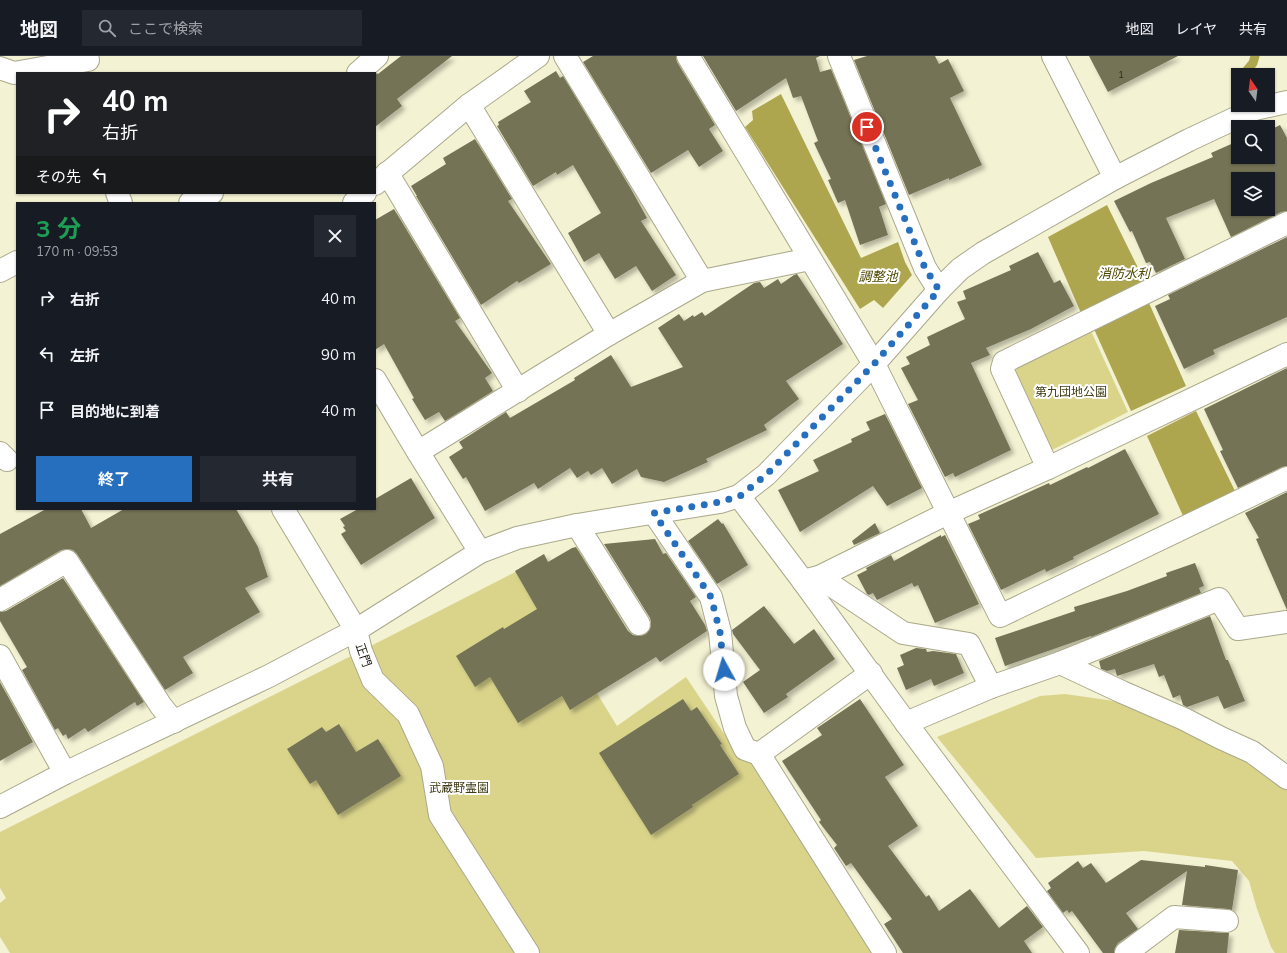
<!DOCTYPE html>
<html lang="ja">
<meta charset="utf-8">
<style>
body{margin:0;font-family:Mulish,"Noto Sans JP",sans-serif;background:#242831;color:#f1f3f6;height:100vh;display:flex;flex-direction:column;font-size:15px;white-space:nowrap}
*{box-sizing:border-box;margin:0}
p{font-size:13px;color:#9ea1a6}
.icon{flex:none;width:22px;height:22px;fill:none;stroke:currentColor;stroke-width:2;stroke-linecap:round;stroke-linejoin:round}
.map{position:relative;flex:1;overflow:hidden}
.drawer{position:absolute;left:16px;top:146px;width:360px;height:308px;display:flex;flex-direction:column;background:#171b24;border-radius:0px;box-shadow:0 1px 3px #0004}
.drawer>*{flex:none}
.guide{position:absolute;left:16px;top:16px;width:360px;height:122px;border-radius:0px;box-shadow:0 1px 3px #0004;background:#202124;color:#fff;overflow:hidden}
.needle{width:26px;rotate:346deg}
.buttons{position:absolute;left:1231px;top:12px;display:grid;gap:8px}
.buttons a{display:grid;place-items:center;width:44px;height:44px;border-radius:0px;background:#171b24;box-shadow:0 1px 3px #0004;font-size:20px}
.pin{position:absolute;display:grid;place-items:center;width:34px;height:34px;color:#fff;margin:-17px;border:2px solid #fff;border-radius:50%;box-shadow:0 1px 4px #0007}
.me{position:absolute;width:44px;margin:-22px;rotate:354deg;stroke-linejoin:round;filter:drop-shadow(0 0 3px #0008)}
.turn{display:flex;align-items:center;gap:14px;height:84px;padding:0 20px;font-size:18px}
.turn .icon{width:52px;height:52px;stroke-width:2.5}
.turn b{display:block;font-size:28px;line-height:34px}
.then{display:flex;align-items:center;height:38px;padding:0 20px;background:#0003;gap:8px;font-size:15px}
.round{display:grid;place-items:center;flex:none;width:42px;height:42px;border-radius:0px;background:#242831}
.head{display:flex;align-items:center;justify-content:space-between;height:68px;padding:0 20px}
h1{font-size:24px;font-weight:700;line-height:30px;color:#1e9e55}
.action{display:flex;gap:8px;margin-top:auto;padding:8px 20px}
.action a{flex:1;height:46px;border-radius:0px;background:#266ebe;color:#fff;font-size:16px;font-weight:700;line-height:46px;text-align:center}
.action a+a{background:#242831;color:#f1f3f6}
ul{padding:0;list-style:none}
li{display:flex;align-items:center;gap:12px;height:56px;padding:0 20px}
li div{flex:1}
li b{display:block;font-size:15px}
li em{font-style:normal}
header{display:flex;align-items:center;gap:24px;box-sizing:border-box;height:56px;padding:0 20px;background:#171b24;border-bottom:1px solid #363941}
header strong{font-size:19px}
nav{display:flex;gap:22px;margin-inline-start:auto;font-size:14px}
.search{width:280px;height:36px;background:#242831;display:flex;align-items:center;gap:10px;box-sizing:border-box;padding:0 14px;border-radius:0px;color:#9ea1a6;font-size:15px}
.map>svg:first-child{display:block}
.green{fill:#dad48b}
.water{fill:#aea64e}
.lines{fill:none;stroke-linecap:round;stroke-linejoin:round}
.stream{stroke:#aea64e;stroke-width:9}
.building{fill:#757357;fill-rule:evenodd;filter:url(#shadow)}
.minor-casing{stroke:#aaa88b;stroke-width:24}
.minor{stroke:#fff;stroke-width:22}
.route{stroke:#266ebe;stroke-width:7;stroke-dasharray:0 12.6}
.labels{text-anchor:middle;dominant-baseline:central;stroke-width:4;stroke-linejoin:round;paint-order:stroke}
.number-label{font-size:10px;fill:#2f2e1f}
.park-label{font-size:12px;fill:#403c17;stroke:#fff}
.street-label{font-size:12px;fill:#18170c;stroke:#fff}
.water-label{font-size:13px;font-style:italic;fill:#4e4800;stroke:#fff}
</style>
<header>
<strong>地図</strong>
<div class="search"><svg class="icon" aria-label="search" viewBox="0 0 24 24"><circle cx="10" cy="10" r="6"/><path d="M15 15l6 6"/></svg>ここで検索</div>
<nav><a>地図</a><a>レイヤ</a><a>共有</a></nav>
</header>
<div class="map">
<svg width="1287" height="897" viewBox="0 0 1287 897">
<defs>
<filter id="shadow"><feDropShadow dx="3.5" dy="3.5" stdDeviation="2" flood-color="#0004"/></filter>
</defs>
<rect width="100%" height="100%" fill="#f3f2d3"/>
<g class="green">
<path d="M1091 275 1128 356 1052 394 1013 313Z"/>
<path d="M521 513 617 670 686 621 739 700 757 708 875 897H10L0 881V847L6 842 0 832V776L361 595Z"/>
<path d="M1065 638 1121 646 1182 670 1270 720 1287 734V897H1275L1271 891 1257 853 1249 825 1232 805 1144 795 1036 802 937 681 1040 640Z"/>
</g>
<g class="water">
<path d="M781 38 861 202 898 186 905 206 912 219 883 252 874 244 860 253 745 71 753 64 752 55Z"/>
<path d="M1107 149 1144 224 1081 257 1048 181Z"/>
<path d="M1149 247 1186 330 1131 355 1094 273Z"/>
<path d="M1196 355 1235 435 1184 462 1147 380Z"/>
</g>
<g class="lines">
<path class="stream" d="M1243 19 1253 7 1255 0"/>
</g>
<g class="building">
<path d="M401 0H452L397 43 402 50 375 71V19L377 17 378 18Z"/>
<path d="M593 0H676L677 6 715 69 709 73 723 95 699 111 688 94 651 117 583 6Z"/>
<path d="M703 0H820L816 2 820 16 831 13 886 148 879 151 888 179 860 189 845 144 838 147 828 124 831 123 814 87 818 85 801 40 793 42 786 22 736 55Z"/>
<path d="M867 0H935L939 8 948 3 964 35 950 42 982 109 949 124V122L909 139 854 4Z"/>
<path d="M1089 0H1178L1108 36Z"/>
<path d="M556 15 560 22 563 20 631 133 647 162 641 165 676 219 652 235 636 210 615 223 599 197 584 206 568 177 601 157 573 109 557 119 556 116 533 130 497 70 499 69 498 66 531 46 524 35Z"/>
<path d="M1280 69 1287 82V155L1281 156 1231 181 1214 143 1166 162 1185 203 1156 217 1150 206 1146 207 1132 175 1130 176 1114 145 1151 127 1213 101 1211 97 1238 85V101H1268V75ZM1238 123H1268V153H1238Z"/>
<path d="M475 83 512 143 508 145 551 208 519 227 517 225 481 249 416 140H417L411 130 446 108 443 102Z"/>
<path d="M394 153 460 262 455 265 492 317 485 322 493 335 445 365 439 356 425 364 412 343 414 342 384 288 375 294V164Z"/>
<path d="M1287 181V261L1213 294 1215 298 1184 313 1155 250 1170 243 1168 239Z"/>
<path d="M1038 196 1054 227 1060 224 1074 250 1031 273 986 292 990 299 971 307 1011 394 955 421 953 417 945 421 908 348 918 344 901 312 910 308 906 301 930 289 927 281 965 263 957 246 966 243 963 235 1011 214 1009 210Z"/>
<path d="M797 218 843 288 786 325 799 343 764 369 767 374 706 403 708 406 664 426 641 421 637 413 612 428 602 412 591 419 588 415 577 422 570 412 538 433 534 427 485 455 466 421 463 423 449 401 463 392 459 386 506 356 510 362 575 324 574 322 611 299 631 331 683 311 658 272 679 258 684 265 693 259 694 261 702 256 705 260 754 227 760 226 764 232 778 223 781 228 794 219Z"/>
<path d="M1287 312V410L1282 411 1238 432 1220 395 1223 394 1204 353Z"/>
<path d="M885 358 922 432 887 450 873 430 800 476 778 434 819 415 813 404 852 386 851 383 870 374 866 366Z"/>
<path d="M1125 393 1159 458 1073 501 1074 503 1046 516 1045 513 1001 534 968 468 980 463 978 459 1049 427 1050 429 1087 411 1088 412Z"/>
<path d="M411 422 435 462 361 509 341 478 346 475 343 471 345 470 340 463 358 453H375V443Z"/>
<path d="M1287 436V554L1256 483 1259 482 1245 457Z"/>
<path d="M46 453H81L91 472 124 453H236L258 491 268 521 245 532 260 556 183 601 193 617 165 634 77 498 73 494 67 493 61 494 0 530V478Z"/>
<path d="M718 463 722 468 723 467 748 509 717 528 688 485Z"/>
<path d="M875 467 880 477 854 489 852 485Z"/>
<path d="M941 479V481L945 479 979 548 935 567 918 529 914 531 912 527 877 544 873 537 869 539 867 538 857 519 867 514 866 512 891 499 894 505Z"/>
<path d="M655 483 663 498 666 497 696 541 690 545 705 569 707 575 660 606 656 601 570 654 562 640 518 667 490 621 475 631 456 600 503 571 504 573 537 553 515 515 544 498 548 506 572 492 576 491 628 575 633 579 639 580 646 578 650 573 651 567 650 562 604 488Z"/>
<path d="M1195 507 1204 530 1199 532 1201 537 1091 581V580L1005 610 995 582 1075 555 1074 551 1127 535 1167 520 1166 517Z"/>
<path d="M63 522 144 646 137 650 135 646 88 676 85 672 68 683 66 678 63 680 58 672 55 674 22 614 27 611 0 565V556L6 555Z"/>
<path d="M764 550 794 588 814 573 835 603 786 638 788 641 764 657 743 626 760 614 733 578 732 574Z"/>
<path d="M1210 560 1226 604H1228L1245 645 1224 653 1218 640 1187 651 1183 649 1180 639 1173 642 1164 619 1159 621 1154 608 1117 620 1115 613 1107 615 1101 613 1099 605Z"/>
<path d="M916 592 926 593 927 596 933 595 956 598 964 617 934 630 931 623 906 634 897 612 904 609 900 599Z"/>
<path d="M0 626 33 686 0 705Z"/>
<path d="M683 643 691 655 697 651 722 688 720 689 739 718 692 749 693 751 651 779 599 697Z"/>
<path d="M860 643 904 709 885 721 918 770 888 790 926 841 929 839 939 855 970 833 999 872 1027 850 1043 871 1024 885 1032 897H903L884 868 892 863 851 807 846 810 834 792 837 789 819 766 821 764 782 705 822 679 817 672Z"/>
<path d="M339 668 356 696 378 683 401 720 338 759 316 724 310 728 287 693 322 671 326 676Z"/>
<path d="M1141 804 1205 811V809L1238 814 1232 854 1228 853 1182 849 1187 815 1126 857 1138 873 1118 887 1115 892 1114 897H1103L1072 855 1069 857 1067 854 1063 857 1047 835 1051 832 1048 827 1078 805 1083 812 1091 807 1106 827Z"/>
<path d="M1179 874 1229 877 1227 897H1175Z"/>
</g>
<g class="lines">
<g class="minor-casing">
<g id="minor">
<path d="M565 0 702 225"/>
<path d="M688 0 874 308 1000 560 1287 422"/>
<path d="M839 0 925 212 939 234"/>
<path d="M1053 0 1115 122"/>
<path d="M0 12 14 17 88 4"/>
<path d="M358 17 377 0"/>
<path d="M469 49 609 278"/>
<path d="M387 117 397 133 518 335"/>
<path d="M375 128 469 49 538 0"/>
<path d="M117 137 121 147"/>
<path d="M190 147 212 137"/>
<path d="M354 147 365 137"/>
<path d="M0 215 17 206"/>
<path d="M375 324 418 396 480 496"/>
<path d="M418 396 609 278 702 225 810 203"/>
<path d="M0 397 7 404"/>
<path d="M1048 412 1002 313 1004 306 1287 167"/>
<path d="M739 440 803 525 906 667 1078 897"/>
<path d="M283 453 356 574 361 595 373 624 408 658 432 710 440 759 528 897"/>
<path d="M654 457 711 541 720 576 726 640 735 672 745 693 759 698"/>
<path d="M577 469 639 568"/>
<path d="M819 521 903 577 969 588 991 631"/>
<path d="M803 525 819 521 948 457 1048 412 1287 298"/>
<path d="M0 544 67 505 161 650 174 666"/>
<path d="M0 600 65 717"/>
<path d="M1060 607 1122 636 1184 663 1221 682 1252 696 1287 722"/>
<path d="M871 617 759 698 885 897"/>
<path d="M906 667 991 631 1060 607 1219 543 1238 573 1287 566"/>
<path d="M0 751 65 717 269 620 356 574 480 496 517 482 577 469 720 446 739 440 766 419 874 308 939 234 960 213 983 197 1115 122 1189 84 1255 53 1287 46"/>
<path d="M1126 897 1174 861 1227 865"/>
</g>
</g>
<use href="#minor" class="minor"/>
</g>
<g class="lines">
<path class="route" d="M724 614 720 576 711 541 654 457 720 446 740 440 766 419 874 308 939 234 925 212 867 71"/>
</g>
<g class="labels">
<g class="number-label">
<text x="1121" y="18">1</text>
</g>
<g class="park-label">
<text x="1071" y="335">第九団地公園</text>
<text x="459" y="731">武蔵野霊園</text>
</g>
<g class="street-label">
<text transform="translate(364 599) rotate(71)">正門</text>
</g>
<g class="water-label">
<text x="1124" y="217">消防水利</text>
<text x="878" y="220">調整池</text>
</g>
</g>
</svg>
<div class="buttons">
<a><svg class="needle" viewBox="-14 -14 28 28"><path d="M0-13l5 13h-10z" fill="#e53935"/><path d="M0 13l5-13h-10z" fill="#9ea1a6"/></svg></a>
<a><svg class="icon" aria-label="search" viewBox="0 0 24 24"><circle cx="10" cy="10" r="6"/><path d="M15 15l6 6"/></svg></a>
<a><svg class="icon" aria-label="layers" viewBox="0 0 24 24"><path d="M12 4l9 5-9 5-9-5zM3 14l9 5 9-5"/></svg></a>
</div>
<div class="pin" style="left:867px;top:71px;background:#d93025"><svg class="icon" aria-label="arrive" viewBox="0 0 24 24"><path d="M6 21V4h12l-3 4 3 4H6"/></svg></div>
<svg class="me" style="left:724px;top:614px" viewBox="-20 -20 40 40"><circle r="19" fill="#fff"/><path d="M0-13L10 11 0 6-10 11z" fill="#266ebe"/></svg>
<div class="guide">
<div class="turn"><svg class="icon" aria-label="right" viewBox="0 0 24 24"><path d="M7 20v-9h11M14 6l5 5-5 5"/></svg><div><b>40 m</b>右折</div></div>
<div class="then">その先<svg class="icon" aria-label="left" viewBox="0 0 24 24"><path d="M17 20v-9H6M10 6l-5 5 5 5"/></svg></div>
</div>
<section class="drawer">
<div class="head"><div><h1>3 分</h1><p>170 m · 09:53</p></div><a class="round"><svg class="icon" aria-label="close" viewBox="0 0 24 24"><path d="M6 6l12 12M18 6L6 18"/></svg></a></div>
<ul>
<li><svg class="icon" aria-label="right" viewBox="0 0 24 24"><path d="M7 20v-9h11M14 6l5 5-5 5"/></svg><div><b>右折</b></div><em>40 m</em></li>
<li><svg class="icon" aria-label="left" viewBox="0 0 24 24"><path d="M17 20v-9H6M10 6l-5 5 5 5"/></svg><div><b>左折</b></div><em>90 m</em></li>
<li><svg class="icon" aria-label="arrive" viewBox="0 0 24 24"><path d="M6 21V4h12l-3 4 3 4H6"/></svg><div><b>目的地に到着</b></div><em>40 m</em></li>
</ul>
<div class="action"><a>終了</a><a>共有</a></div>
</section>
</div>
